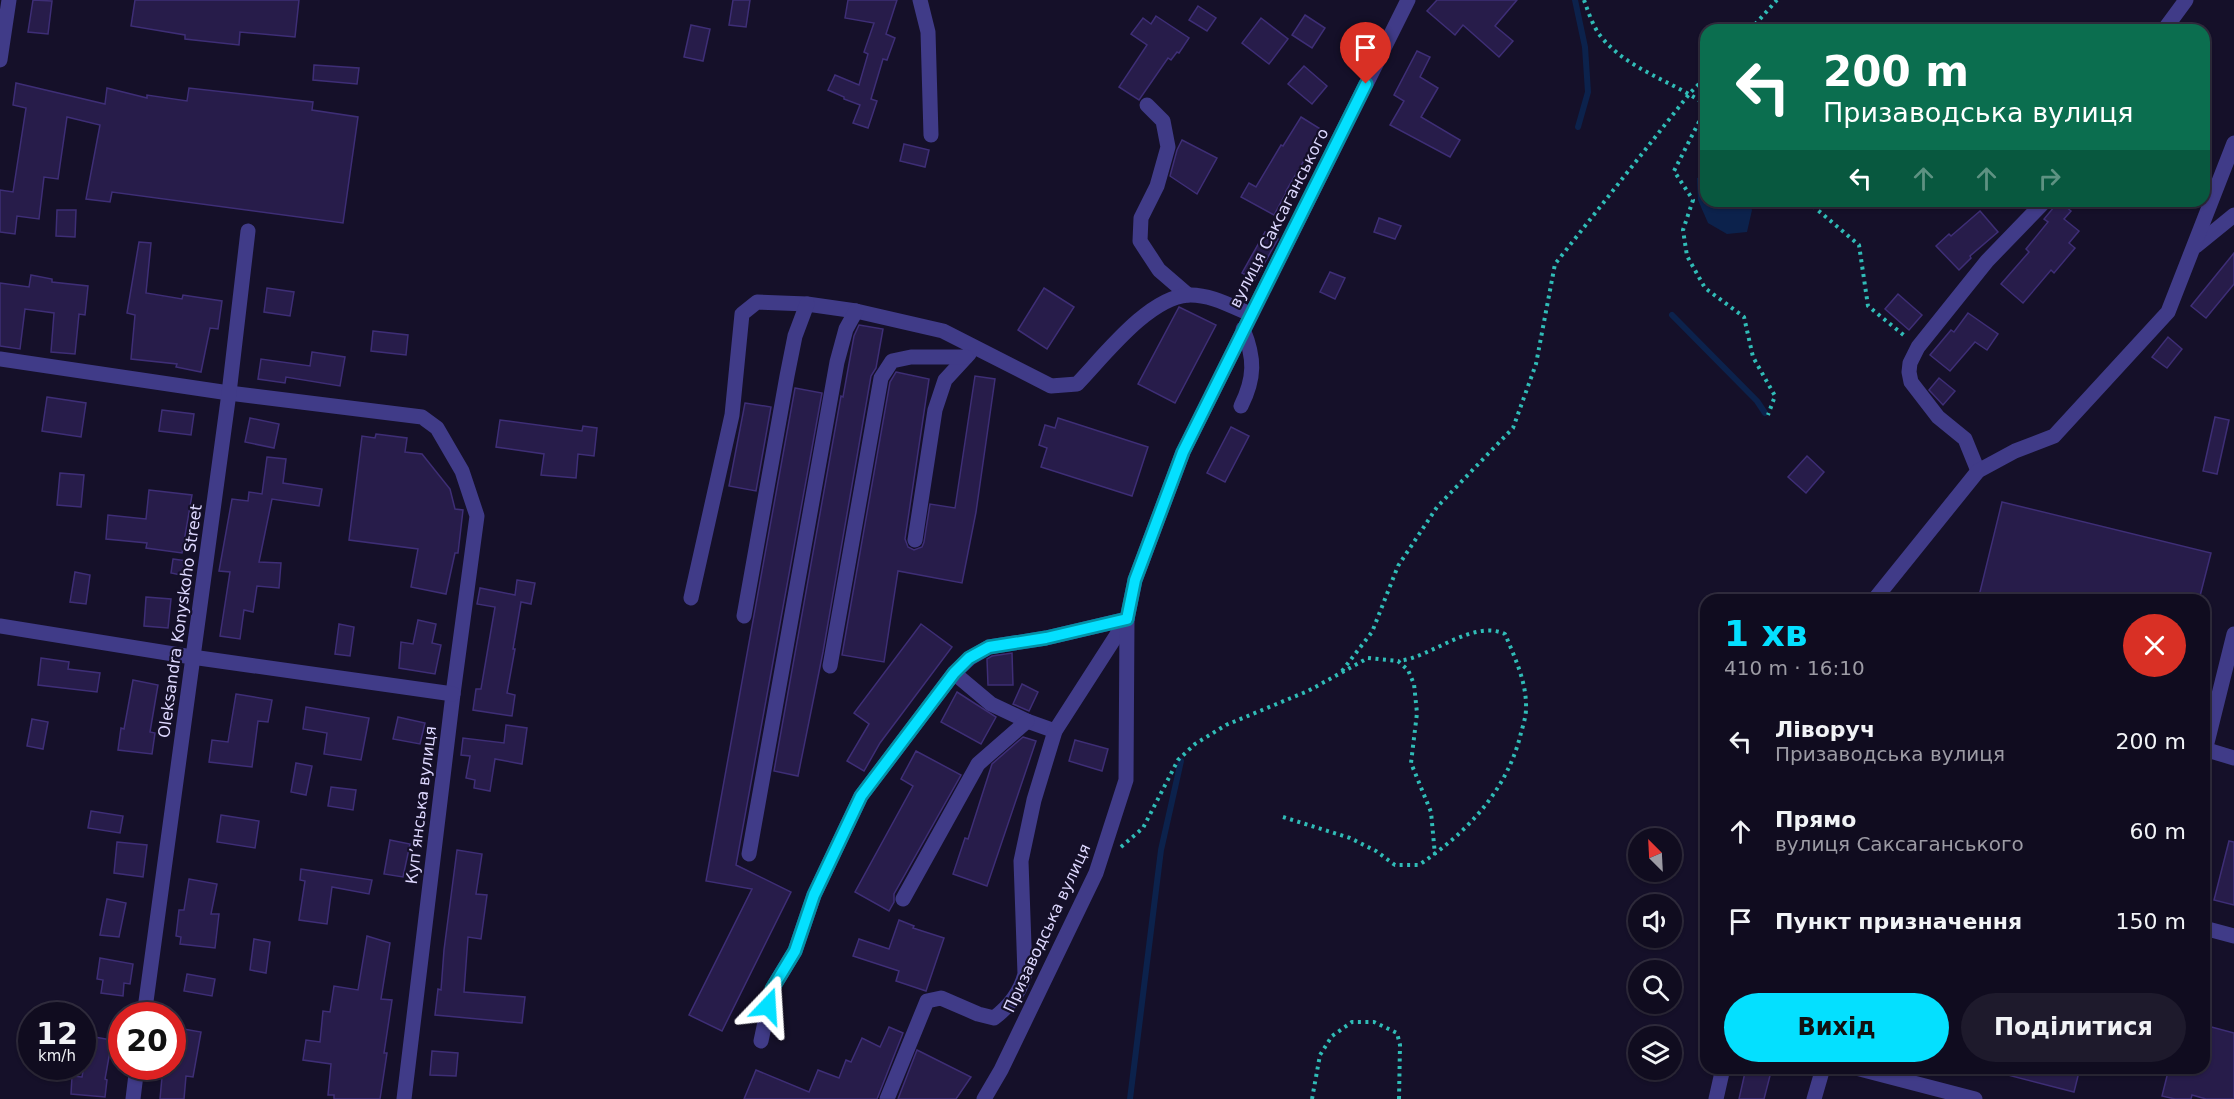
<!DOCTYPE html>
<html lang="uk">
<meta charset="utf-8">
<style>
body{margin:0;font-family:"DejaVu Sans",sans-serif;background:#1e1a2c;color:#f1f3f6;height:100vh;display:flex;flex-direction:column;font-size:22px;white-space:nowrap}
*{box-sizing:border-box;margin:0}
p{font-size:20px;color:#9c9ba4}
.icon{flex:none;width:33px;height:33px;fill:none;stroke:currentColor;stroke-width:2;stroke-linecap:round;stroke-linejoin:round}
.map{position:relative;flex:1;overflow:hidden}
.panel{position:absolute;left:1700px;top:594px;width:510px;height:480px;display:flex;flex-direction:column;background:#100c1f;border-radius:18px;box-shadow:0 2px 4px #0004,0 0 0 2px #302c3d}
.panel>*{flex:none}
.guide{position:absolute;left:1700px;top:24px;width:510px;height:183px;border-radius:18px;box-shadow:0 2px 4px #0004,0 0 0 2px #302c3d;background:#0b6e4f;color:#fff;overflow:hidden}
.needle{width:39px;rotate:336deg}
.fabs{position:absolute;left:1628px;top:828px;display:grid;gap:12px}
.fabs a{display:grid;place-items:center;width:54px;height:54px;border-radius:50%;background:#100c1f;box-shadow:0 2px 4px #0004,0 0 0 2px #302c3d;font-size:30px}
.speed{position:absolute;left:18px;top:1002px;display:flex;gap:12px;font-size:30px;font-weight:700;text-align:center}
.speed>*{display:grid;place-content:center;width:78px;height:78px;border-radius:50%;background:#100c1f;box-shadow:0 2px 4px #0004,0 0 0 2px #302c3d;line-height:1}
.speed small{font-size:15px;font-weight:400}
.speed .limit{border:9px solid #d22;background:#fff;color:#111}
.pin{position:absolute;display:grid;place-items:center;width:51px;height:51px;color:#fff;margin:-62px -26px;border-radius:50% 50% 50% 0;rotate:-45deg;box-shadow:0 0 6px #0007}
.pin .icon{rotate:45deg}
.me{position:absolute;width:66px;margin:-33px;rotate:20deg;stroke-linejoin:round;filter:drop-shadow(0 0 4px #0008)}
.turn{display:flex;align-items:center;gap:21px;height:126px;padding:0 24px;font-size:27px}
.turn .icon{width:78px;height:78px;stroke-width:2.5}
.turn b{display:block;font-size:42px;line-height:51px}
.lanes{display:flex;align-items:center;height:57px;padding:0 24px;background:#0003;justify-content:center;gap:30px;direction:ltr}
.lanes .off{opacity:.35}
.round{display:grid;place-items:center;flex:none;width:63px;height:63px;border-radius:32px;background:#1e1a2c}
.overview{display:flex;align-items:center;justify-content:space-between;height:102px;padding:0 24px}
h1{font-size:36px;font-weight:700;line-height:45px;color:#04e0ff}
.cta{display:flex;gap:12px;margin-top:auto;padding:12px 24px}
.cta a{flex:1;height:69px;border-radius:36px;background:#04e0ff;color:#111;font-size:24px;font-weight:700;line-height:69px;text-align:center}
.cta a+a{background:#1e1a2c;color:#f1f3f6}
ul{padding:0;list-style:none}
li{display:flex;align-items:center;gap:18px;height:90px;padding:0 24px}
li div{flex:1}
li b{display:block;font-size:22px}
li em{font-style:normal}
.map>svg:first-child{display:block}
.water{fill:#0c224c}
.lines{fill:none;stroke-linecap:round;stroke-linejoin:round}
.stream{stroke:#0c224c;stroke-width:6}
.building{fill:#271c4a;stroke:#3e2e76;stroke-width:1.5}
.path{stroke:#30bcb7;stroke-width:4;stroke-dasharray:3 4.5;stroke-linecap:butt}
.minor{stroke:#403b88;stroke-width:15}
.route-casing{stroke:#0392a6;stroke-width:15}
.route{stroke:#04e0ff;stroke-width:10}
.labels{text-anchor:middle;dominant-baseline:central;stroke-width:4.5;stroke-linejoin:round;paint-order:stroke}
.street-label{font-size:16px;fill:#ded8ff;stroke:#151029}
</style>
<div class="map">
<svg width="2234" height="1099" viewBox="0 0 2234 1099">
<rect width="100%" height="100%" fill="#151029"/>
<path class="water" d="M1705 177 1706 201H1748L1752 210 1747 232 1727 234 1708 223 1698 200 1697 178Z"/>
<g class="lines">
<g class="stream">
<path d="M1575 0 1585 47 1588 92 1578 127"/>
<path d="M1672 315 1757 401 1765 413"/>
<path d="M1130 1099 1161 850 1181 761"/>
</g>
</g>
<g class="building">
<path d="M33 0 52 1 48 34 28 32Z"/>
<path d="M135 0H299L295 37 240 32 239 45 185 39V35L131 26Z"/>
<path d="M733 0H750L746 27 729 25Z"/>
<path d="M848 0H897L886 34 895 38 887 60 883 59 871 99 877 101 868 128 853 123 860 105 844 99V97L828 90 835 75 859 85 868 54 864 52 874 23 845 18Z"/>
<path d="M1437 0H1517L1495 26 1513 41 1499 57 1463 25 1455 35 1427 11Z"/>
<path d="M1198 6 1216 18 1207 31 1189 20Z"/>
<path d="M1305 15 1325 28 1312 48 1292 35Z"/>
<path d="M1156 16 1189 38 1179 53 1177 52 1171 60 1168 58 1139 100 1119 87 1147 45 1131 34 1143 18 1151 24Z"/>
<path d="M1261 18 1288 39 1269 64 1242 43Z"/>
<path d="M691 25 710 29 703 61 684 57Z"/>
<path d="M1417 51 1430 57 1420 77 1438 88 1421 117 1460 140 1450 157 1390 125 1404 101 1394 95Z"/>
<path d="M314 65 359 68 357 84 313 80Z"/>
<path d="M1304 66 1327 86 1312 104 1288 84Z"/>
<path d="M16 83 105 104 107 88 147 98V95L187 101 189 88 313 102 312 110 358 117 343 223 112 192 110 202 86 199 100 125 67 117 58 179 44 177 39 219 17 216 15 234 0 232V190L13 192 26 108 13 105Z"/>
<path d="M1301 117 1322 130 1286 191H1287L1274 215 1241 197 1249 183 1256 187 1281 145 1283 146Z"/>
<path d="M1182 140 1217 158 1197 194 1170 176 1177 150Z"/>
<path d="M904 144 929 150 925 167 900 161Z"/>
<path d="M2059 201 2071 211 2064 219 2079 231 2069 243 2075 248 2054 273 2051 270 2023 303 2001 284 2029 252 2026 249 2048 222 2044 219Z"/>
<path d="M57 210H76L75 237 56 236Z"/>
<path d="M1980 211 1998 232 1970 256 1971 258 1959 270 1936 246 1949 234 1951 236Z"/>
<path d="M1379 218 1401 226 1395 239 1374 232Z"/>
<path d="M1265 232 1278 239 1255 280 1242 273Z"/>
<path d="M139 242 151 243 146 293 182 299 183 295 222 301 218 329 210 328 201 372 176 367 177 364 131 359 135 315 127 313Z"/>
<path d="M2234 253V284L2206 318 2191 306Z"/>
<path d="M1330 272 1345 278 1335 299 1320 292Z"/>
<path d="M31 275 52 279V282L88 286 85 315 79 314 75 354 51 352 54 313 25 309 20 349 0 346V283L29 287Z"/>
<path d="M267 288 294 292 290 316 264 312Z"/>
<path d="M1044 288 1074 307 1047 349 1018 330Z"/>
<path d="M1898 294 1922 315 1909 330 1885 309Z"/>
<path d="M1179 307 1216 325 1175 403 1138 384Z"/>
<path d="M1968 313 1998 334 1987 350 1975 342 1950 371 1930 355 1951 330 1954 332Z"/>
<path d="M859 325 883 329 876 368 871 376 823 652 798 776 774 771 841 396 843 397 854 336Z"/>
<path d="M373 331 408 335 406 355 371 351Z"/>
<path d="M2168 337 2182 349 2167 368 2152 357Z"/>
<path d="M312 352 345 357 340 386 286 377 285 383 258 379 261 359 310 366Z"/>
<path d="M896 372 929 379 905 539 908 547 914 550 922 547 924 542 930 504 955 508 975 376 995 379 976 512 962 583 898 571 884 662 842 655 890 382Z"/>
<path d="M1939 378 1955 391 1943 405 1929 390Z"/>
<path d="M795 388 822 393 736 865 791 892 722 1031 689 1015 752 889 706 881Z"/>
<path d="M47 397 86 403 81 437 42 431Z"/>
<path d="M745 403 771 407 756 491 729 486Z"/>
<path d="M162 410 194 414 191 435 159 431Z"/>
<path d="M2215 417 2229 420 2217 474 2203 471Z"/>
<path d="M250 418 279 424 274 448 245 442Z"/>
<path d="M1058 418 1148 447 1132 496 1041 467 1047 448 1039 445 1045 425 1055 428Z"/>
<path d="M500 420 582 431 583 426 597 428 594 456 578 454 576 478 541 475 544 454 496 447Z"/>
<path d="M1231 427 1249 436 1225 482 1207 473Z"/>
<path d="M376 434 407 438 405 452 422 454 450 489 455 509 463 510 458 553H455L446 594 411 587 418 549 349 540 362 436 375 438Z"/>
<path d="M1807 456 1824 472 1806 493 1788 477Z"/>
<path d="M267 457 286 459 283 483 322 489 319 506 272 499 259 562 281 563 279 588 257 586 253 612 244 610 240 639 220 636 230 572 219 571 232 499 248 501 249 492 262 494Z"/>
<path d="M60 473 84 475 81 507 57 505Z"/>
<path d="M149 490 192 495 182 553 146 548 147 543 106 539 108 515 146 519Z"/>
<path d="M2002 502 2211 553 2199 600H1978Z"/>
<path d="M173 559 194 562 191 577 171 573Z"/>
<path d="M75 572 90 575 86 604 70 602Z"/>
<path d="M517 580 535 583 531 604 521 602 513 649H515L507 693 515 695 512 716 473 710 476 689H481L495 607 477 604 480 588 515 595Z"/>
<path d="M146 597 171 599 168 628 144 626Z"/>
<path d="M418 620 436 624 432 643 441 645 435 674 399 668 401 642 413 644Z"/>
<path d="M339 624 354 627 350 656 335 654Z"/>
<path d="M921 624 952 647 880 743 864 771 847 761 869 724 854 713Z"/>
<path d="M1012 653 1013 685H988L987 659 992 656Z"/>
<path d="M41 658 69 662 68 669 100 673 97 692 38 685Z"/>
<path d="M133 680 158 685 150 732 155 733 152 754 118 750 121 728 124 729Z"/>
<path d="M1022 684 1038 692 1029 711 1013 704Z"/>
<path d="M957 692 996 717 981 744 941 722Z"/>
<path d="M236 694 272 700 268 722 258 721 252 767 209 762 212 740 228 742Z"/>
<path d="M306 707 369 718 361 760 324 754 327 733 303 729Z"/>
<path d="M398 717 425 723 420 744 393 739Z"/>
<path d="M32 719 48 722 43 749 27 746Z"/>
<path d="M506 725 527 728 522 764 495 759 490 791 474 788 475 780 466 778 470 756 461 755 463 738 504 743Z"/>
<path d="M1023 737 1036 741 987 886 953 874 965 838 968 839 992 764Z"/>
<path d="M1075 740 1108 749 1102 771 1069 761Z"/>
<path d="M916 751 961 775 894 894V902L889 911 855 892 913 786 901 779Z"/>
<path d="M296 763 312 766 306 795 291 792Z"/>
<path d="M331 787 356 790 353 810 328 806Z"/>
<path d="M91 811 123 816 120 833 88 828Z"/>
<path d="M221 815 259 821 255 848 217 842Z"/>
<path d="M390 840 410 844 403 877 384 874Z"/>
<path d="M2229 841 2234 842V905L2214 900Z"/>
<path d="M117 842 147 845 143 877 114 873Z"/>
<path d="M457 850 482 854 476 894 487 895 481 939 468 937 464 992 525 997 522 1023 435 1015 438 989 441 990 444 950Z"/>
<path d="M301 869 372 880 369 894 332 887 327 924 299 920 305 881 300 880Z"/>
<path d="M189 879 217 884 211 914H219L215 948 180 944 181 937 176 936 179 910H184Z"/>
<path d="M107 899 126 903 119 937 100 935Z"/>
<path d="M899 920 914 926 913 928 944 938 926 991 896 981 899 971 853 956 859 939 889 949Z"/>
<path d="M367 936 390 943 381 999 392 1000 384 1053H387L380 1099H334V1095H328L331 1064 303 1060 306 1040 320 1042 323 1011 330 1012 334 986 358 990Z"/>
<path d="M254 939 270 942 266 973 250 970Z"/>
<path d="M100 958 133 964 130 984 124 983 123 996 101 993 103 980 97 979Z"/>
<path d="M187 974 215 979 212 996 184 991Z"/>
<path d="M2204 1025 2234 1033V1099H2206L2192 1095 2191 1099H2175L2162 1096 2169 1068H2204Z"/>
<path d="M889 1027 903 1033 877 1099H744L756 1070 809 1092 818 1070 839 1078 846 1060 851 1062 862 1038 880 1047Z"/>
<path d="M178 1028 201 1032 193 1077 186 1076 184 1099H160L163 1066H172Z"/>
<path d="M89 1036 112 1040 105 1079 107 1080 105 1097 71 1094 72 1076 82 1077Z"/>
<path d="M917 1050 971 1077 956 1099H898Z"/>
<path d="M432 1051 458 1053 456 1076 430 1075Z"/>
<path d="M1746 1068H1772L1764 1099H1739Z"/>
<path d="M2000 1068H2080L2074 1092 2000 1073Z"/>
</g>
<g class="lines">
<g class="path">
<path d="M1584 0C1588 11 1592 24 1599 34 1625 69 1671 80 1706 105"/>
<path d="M1750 30 1777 0"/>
<path d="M1706 108 1674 171 1693 200 1683 230 1687 256 1705 288 1744 317 1753 357 1775 396 1768 415"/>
<path d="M1807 201 1859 245 1868 306 1906 337"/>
<path d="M1342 671 1372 632 1398 566 1437 507 1513 428 1536 364 1555 264 1690 93 1706 77"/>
<path d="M1283 817 1350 838 1376 851 1395 865H1419C1466 833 1505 793 1520 737 1522 728 1526 718 1526 709 1527 683 1515 658 1505 634 1473 619 1432 657 1399 661"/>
<path d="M1121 847 1143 828 1178 760 1195 744 1226 725 1308 691 1368 658 1398 661 1408 670 1414 684 1417 713 1411 763 1431 812 1435 855"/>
<path d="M1312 1099 1320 1055 1332 1036 1352 1022H1374L1397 1033 1400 1045 1399 1099"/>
</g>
<g class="minor">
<path d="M920 0 928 32 931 135"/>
<path d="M2164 30 2186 0"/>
<path d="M0 60 9 0"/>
<path d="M1147 105 1163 121 1168 147 1157 186 1141 218 1140 241 1159 270 1188 295"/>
<path d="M2196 246 2234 215"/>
<path d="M0 359 229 393 422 417 437 428 462 471 477 516 453 694 404 1099"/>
<path d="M1241 406C1255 378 1255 358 1243 329"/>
<path d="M1978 471 1965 439 1938 417 1911 382 1909 372 1910 363 1918 347 1987 261 2045 201"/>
<path d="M915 540 935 410 945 380 969 354"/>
<path d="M691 598 732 415 742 314 757 302 807 304 856 311 943 331 1051 386 1077 384C1104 356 1148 298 1188 295 1210 294 1231 306 1250 314"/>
<path d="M1874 600 1978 471 2015 451 2054 436 2168 312 2234 143"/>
<path d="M744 616 787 376 795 336 807 304"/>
<path d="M0 626 192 657 453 694"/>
<path d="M830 666 881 378 892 361 911 357H966"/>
<path d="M954 673 991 704 1027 721 1055 731"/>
<path d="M2204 749 2234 758"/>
<path d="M2204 755 2234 634"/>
<path d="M749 854 837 362 846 329 856 311"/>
<path d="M903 899 978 764 1027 721"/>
<path d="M2204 928 2234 936"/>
<path d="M144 1016 229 393 248 231"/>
<path d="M761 1041 772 989 795 951 814 895 861 796 954 673 970 658 989 647 1046 638 1127 619"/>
<path d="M1856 1068 1975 1099"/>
<path d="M133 1099 137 1066"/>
<path d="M887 1099 927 1001 941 998 978 1014 994 1018C1010 1006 1020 993 1025 974L1021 861 1034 800 1055 731 1127 619"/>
<path d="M984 1099 1001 1070 1096 873 1126 780 1127 619 1135 580 1183 452 1408 0"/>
<path d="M1716 1099 1723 1068"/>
<path d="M1814 1099 1823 1068"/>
</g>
</g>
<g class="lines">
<g class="route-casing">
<path id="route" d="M768 1006 772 989 795 951 814 895 861 796 954 673 969 658 989 647 1046 638 1127 619 1135 580 1183 452 1366 84"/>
</g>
<use href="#route" class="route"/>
</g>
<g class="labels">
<g class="street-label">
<text transform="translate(1279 218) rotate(-63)">вулиця Саксаганського</text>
<text transform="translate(180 621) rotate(-82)">Oleksandra Konyskoho Street</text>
<text transform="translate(421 805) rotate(-83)">Купʼянська вулиця</text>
<text transform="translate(1047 928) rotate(-65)">Призаводська вулиця</text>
</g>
</g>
</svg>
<div class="fabs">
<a><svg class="needle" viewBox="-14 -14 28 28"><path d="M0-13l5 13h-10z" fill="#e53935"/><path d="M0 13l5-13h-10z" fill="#9c9ba4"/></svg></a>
<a><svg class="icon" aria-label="sound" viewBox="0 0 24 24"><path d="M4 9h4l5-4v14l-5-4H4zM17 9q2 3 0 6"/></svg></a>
<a><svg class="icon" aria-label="search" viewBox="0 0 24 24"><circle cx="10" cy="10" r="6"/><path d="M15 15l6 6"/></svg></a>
<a><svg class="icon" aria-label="layers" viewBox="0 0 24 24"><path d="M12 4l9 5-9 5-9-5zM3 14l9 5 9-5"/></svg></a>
</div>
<div class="speed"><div>12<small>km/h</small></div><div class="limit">20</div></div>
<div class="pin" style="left:1366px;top:84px;background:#d93025"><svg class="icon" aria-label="arrive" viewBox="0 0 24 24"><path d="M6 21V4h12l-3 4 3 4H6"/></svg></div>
<svg class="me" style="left:768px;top:1006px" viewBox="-20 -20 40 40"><path d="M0-17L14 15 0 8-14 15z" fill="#04e0ff" stroke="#fff" stroke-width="4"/></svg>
<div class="guide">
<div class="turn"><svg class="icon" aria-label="left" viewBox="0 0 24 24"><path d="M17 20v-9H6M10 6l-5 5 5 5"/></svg><div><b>200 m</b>Призаводська вулиця</div></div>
<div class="lanes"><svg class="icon" aria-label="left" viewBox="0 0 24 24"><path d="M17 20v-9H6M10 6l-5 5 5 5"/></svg><svg class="icon off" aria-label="ahead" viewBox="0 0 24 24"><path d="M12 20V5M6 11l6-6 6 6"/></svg><svg class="icon off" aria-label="ahead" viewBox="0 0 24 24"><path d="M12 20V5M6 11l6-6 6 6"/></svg><svg class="icon off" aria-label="right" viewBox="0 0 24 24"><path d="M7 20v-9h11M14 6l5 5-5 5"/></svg></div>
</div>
<section class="panel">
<div class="overview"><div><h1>1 хв</h1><p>410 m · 16:10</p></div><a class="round" style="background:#d93025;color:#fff"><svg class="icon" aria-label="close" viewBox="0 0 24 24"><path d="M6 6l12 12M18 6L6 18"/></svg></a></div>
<ul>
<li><svg class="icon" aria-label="left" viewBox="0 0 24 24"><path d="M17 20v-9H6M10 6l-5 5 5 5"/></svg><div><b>Ліворуч</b><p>Призаводська вулиця</p></div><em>200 m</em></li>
<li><svg class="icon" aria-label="ahead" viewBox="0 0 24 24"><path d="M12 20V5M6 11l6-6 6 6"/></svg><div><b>Прямо</b><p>вулиця Саксаганського</p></div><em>60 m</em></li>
<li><svg class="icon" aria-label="arrive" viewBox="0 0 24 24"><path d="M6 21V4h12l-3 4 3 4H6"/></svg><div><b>Пункт призначення</b></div><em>150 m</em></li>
</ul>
<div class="cta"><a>Вихід</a><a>Поділитися</a></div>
</section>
</div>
